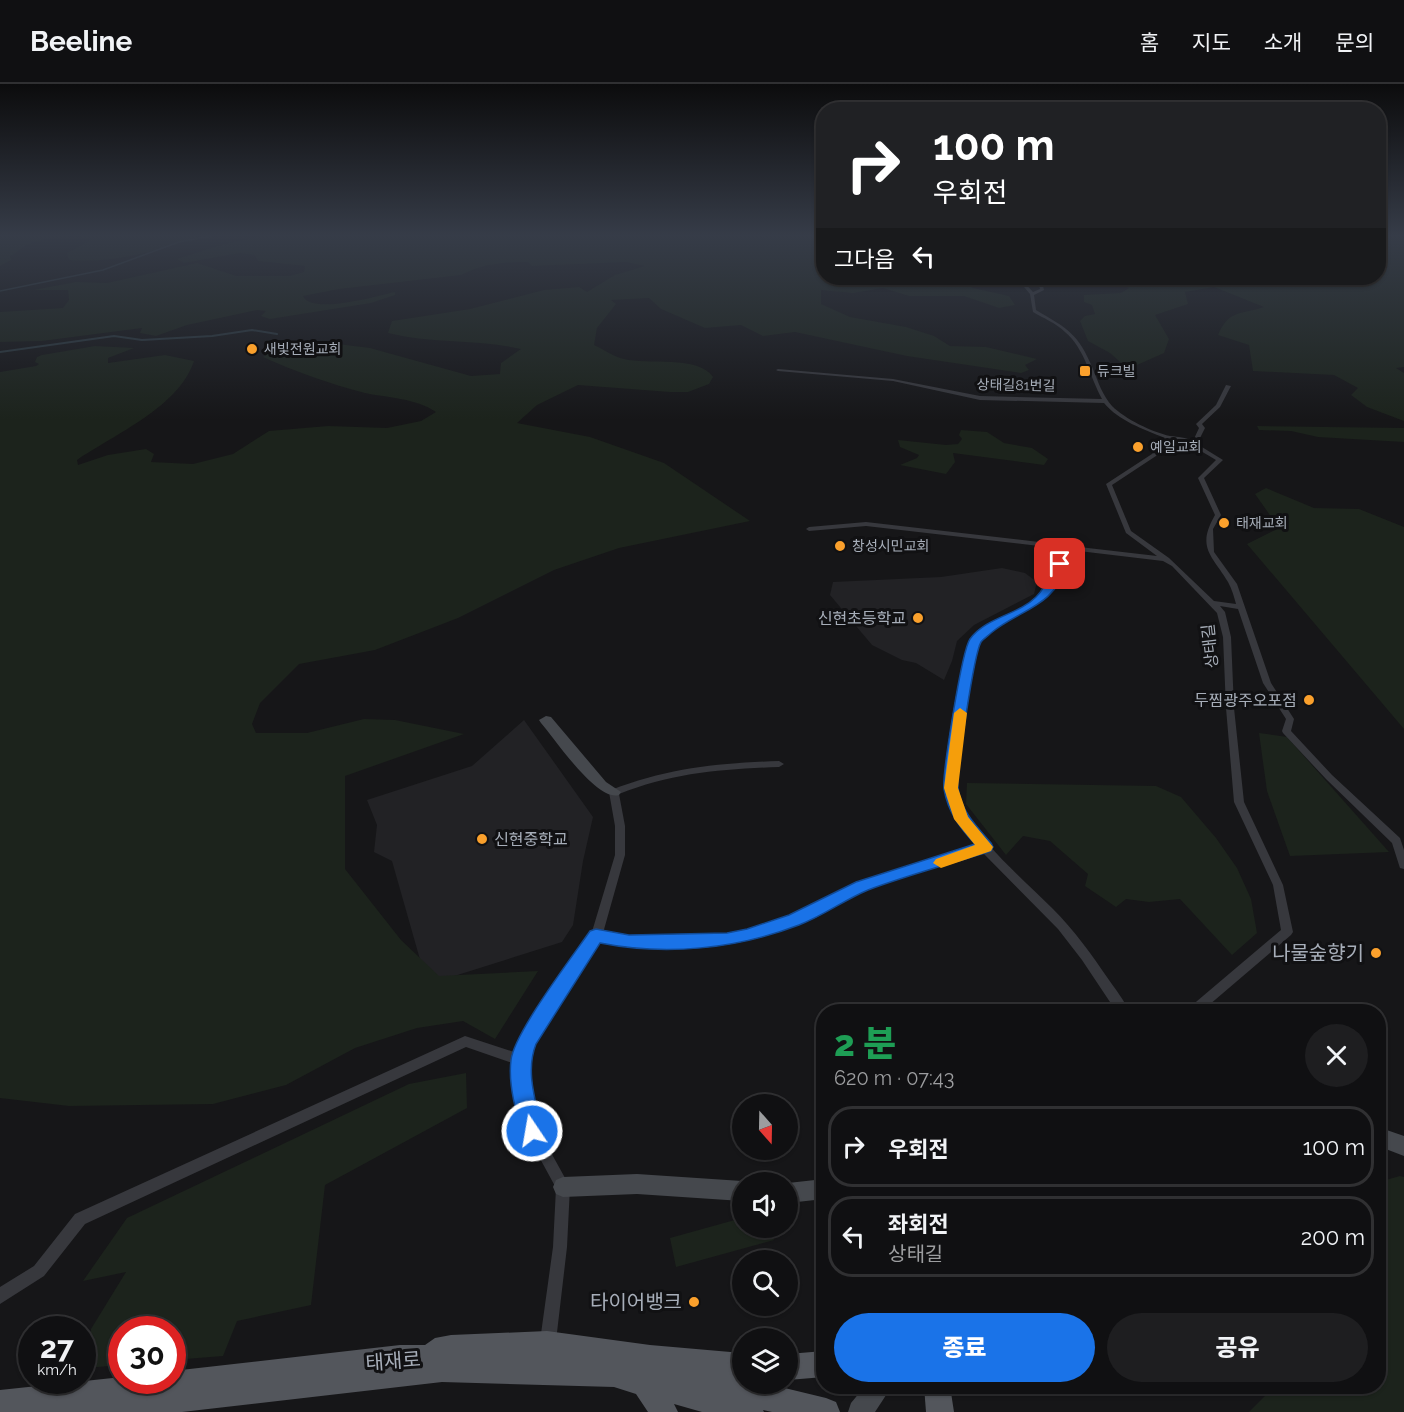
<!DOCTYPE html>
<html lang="ko">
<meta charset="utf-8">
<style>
body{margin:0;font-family:Raleway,"Noto Sans KR",sans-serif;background:#1e1e20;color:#f1f3f6;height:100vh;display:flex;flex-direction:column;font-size:22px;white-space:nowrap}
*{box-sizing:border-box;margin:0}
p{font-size:20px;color:#9c9d9f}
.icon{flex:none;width:33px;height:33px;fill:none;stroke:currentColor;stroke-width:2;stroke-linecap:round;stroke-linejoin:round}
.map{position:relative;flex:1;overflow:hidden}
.panel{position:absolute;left:816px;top:920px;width:570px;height:390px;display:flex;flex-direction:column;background:#101012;border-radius:24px;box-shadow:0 2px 4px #0004,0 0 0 2px #303032}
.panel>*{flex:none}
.hud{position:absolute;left:816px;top:18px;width:570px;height:183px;border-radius:24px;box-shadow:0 2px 4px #0004,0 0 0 2px #303032;background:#202124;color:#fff;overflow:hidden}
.needle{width:39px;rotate:160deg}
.controls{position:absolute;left:732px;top:1010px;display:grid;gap:12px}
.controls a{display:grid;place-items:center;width:66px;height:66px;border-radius:50%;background:#101012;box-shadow:0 2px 4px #0004,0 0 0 2px #303032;font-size:30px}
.speed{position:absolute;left:18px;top:1232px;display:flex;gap:12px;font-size:30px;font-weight:700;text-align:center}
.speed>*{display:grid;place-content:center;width:78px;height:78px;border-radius:50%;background:#101012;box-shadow:0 2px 4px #0004,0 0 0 2px #303032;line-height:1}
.speed small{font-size:15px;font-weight:400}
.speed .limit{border:9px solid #d22;background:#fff;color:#111}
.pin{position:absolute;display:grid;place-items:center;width:51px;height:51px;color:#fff;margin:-26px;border-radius:12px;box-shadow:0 3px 9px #0006}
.me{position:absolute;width:66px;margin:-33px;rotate:348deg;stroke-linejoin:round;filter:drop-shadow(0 0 4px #0008)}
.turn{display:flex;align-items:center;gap:21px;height:126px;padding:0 18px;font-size:27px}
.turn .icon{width:78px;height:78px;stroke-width:2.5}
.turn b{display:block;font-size:42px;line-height:51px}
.then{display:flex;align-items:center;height:57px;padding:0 18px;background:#0003;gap:12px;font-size:22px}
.round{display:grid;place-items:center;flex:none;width:63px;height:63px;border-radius:32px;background:#1e1e20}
.summary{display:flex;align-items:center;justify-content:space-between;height:102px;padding:0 18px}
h1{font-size:36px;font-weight:800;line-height:45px;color:#1e9e55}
.primary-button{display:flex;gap:12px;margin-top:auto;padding:12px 18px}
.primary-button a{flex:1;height:69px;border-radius:36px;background:#1a73e8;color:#fff;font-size:24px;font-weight:800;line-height:69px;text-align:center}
.primary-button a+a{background:#1e1e20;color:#f1f3f6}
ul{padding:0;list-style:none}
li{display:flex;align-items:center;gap:18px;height:81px;margin:0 12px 9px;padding:0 6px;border:3px solid #303032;border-radius:24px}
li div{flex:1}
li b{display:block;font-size:22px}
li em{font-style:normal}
header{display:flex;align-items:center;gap:36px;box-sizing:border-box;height:84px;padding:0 30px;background:#101012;border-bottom:2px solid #303032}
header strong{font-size:28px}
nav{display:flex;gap:33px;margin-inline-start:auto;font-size:21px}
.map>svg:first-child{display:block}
.built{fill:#222225}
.green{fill:#1c231c}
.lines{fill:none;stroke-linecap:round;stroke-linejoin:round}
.stream-far1{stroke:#2b373d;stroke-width:1.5}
.stream{stroke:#2b373d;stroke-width:2}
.street{fill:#37383d;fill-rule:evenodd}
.secondary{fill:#45484d;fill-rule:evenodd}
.primary{fill:#53565c;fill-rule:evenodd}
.route{fill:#1a73e8;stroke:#114b97;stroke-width:1.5}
.slow{fill:#f59e0b}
.poi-dot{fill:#faa02c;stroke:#111113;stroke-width:2}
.labels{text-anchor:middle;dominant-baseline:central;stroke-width:6;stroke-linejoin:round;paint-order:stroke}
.far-poi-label{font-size:14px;fill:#a7aeb9;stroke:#111113;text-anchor:start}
.far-street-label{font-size:14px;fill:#a7aeb9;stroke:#111113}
.poi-label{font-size:16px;fill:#a7aeb9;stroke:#111113;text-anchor:end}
.street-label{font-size:16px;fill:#a7aeb9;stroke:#111113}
.near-poi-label{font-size:20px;fill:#a7aeb9;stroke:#111113;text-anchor:end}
.near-street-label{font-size:20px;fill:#a7aeb9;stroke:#111113}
</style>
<header>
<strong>Beeline</strong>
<nav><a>홈</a><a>지도</a><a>소개</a><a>문의</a></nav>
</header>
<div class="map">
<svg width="1404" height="1328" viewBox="0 0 1404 1328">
<rect width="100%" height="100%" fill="#161618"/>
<g class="built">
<path d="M1002 484 1025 489 1037 498 1034 510 974 541 957 557 952 577 944 596 916 579 902 576 872 561 830 511 833 498 941 493Z"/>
<path d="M524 636 593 733 583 777 573 841 562 858 432 899 423 886 392 777 374 768 377 741 367 716 472 682Z"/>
</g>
<g class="green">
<path d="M0 150H203C162 166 114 180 69 176L67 169 89 157V154C79 149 37 156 26 161 21 164 17 169 10 172L11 176 0 182Z"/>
<path d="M268 150H823L824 194H954L973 204 1009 212 1015 221 999 224 964 212H909L883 204 853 209 821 206V220L850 233 906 243 934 252 950 262 986 263 1037 275 1025 281 1029 286 1021 289 907 272 795 248 763 252 741 241 705 244 661 225 649 214 611 216 616 220 597 244 594 261C603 265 614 273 624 275 647 281 699 271 713 293L709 300 688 308H670L578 301 537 321 517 339 590 353 664 379 750 437 619 464 554 486 458 534 375 566 299 580 260 619 252 640 256 649H307L364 635 395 636 464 650 345 692V785L401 856 439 892 538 887 495 955 463 937 417 944 355 964 286 1001 213 1020 69 1022 0 1014V288L36 282 39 280 35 278 37 273 42 271 95 262 134 264 108 274V279L165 271 194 277C179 323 115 350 77 376L78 381 108 371 146 365 154 370 151 378 193 380 233 370 269 347 328 342 387 344 421 337 436 328C415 314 389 314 365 309 330 300 296 288 263 273L278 263 281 257 294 261 338 260 370 264 471 292 500 290 501 279 521 265C478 255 432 260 388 249L392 237 470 225 544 206 579 203 587 208 615 191 645 182 626 178 532 182 528 178C504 178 482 180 461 191L339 205 303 212C311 231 377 212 395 208V211L371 219 270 235 261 232 266 227 257 226 187 241 156 252 140 249 142 244 42 257 0 258V228L63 224 69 216 68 206H33L76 198 107 199 197 179 236 192H290L304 188 305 182 258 177 255 171 240 169 184 179 177 175 218 162Z"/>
<path d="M1379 150H1404V283L1396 284 1404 289V337L1367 323 1351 311 1358 304 1334 291 1253 287 1249 261 1218 251C1229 225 1241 231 1264 223L1214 203 1185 208 1188 220 1155 231 1169 255 1164 269 1128 285 1110 269 1088 257 1080 237 1085 232 1095 230 1092 221 1084 218V211L1121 209 1129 204 1119 199 1059 194H1378Z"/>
<path d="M1257 342 1404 344V358L1318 353 1291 347 1259 346Z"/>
<path d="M961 346 987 348 1004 359 1032 364 1048 375 1044 381 953 369 955 378 946 390 900 381 917 374 919 371 900 363 898 356 946 361 958 360 962 355 959 351Z"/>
<path d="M1266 404 1314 424 1359 425 1404 443V645L1247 460 1279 444 1255 410Z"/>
<path d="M1259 649 1287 653 1389 768 1290 772 1267 707Z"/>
<path d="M967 699 1156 702 1181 713 1216 754 1237 784 1251 815 1257 849 1232 871 1180 815 1149 818 1126 815 1116 823 1085 802 1088 790 1050 757 1023 752 1006 771 966 720Z"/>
<path d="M466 989 467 1024 325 1101 311 1221 237 1237 223 1272 173 1276 172 1245H122L121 1281 86 1284 91 1245 126 1188 83 1197 127 1134 409 1000Z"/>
<path d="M1400 1092 1404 1093V1328H1249L1275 1302H1378L1379 1098Z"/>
<path d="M742 1134V1143H769L774 1156 676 1183 670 1154Z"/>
</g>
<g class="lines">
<path class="stream-far1" d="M0 207 103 186 179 158 221 150"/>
<path class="stream" d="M0 268 114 252 142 256 212 252 252 246 277 250"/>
<path class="street" d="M1008 194 1021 195 1033 208 1040 205 1037 194H1041L1044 206 1034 211 1036 226C1068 245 1078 249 1093 285 1098 298 1103 312 1112 322 1125 335 1152 348 1170 352 1179 353 1185 353 1193 357L1199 344 1196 340 1216 321 1226 301 1231 302 1220 323 1202 340 1205 344 1197 360 1223 376 1204 394 1221 431 1213 445 1214 468 1237 500 1271 599 1294 635 1291 647 1332 691 1400 754 1404 766V785L1400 784 1399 781 1392 759 1326 695 1283 649 1282 647 1286 635 1263 599 1238 525 1220 522 1225 528 1231 553 1234 624 1244 718 1283 801 1293 848 1291 851 1202 927H1188L1190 923 1281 846 1273 801 1234 718 1226 624 1223 553 1217 529 1172 482 1163 477 1062 465C1062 475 1062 486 1058 496 1041 532 988 533 974 571 967 590 967 613 963 633 959 661 950 693 960 719 965 735 977 748 988 760 1008 783 1031 803 1053 825 1074 846 1092 871 1109 896 1116 906 1124 916 1129 927H1116L1082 876 1058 845 982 768C942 781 901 791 861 807 840 815 821 829 800 838 736 864 667 868 599 857L533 958 527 976 528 1001 538 1045 570 1103 567 1163 556 1257 553 1262 548 1265 543 1262 540 1257 553 1163 556 1104 525 1047 516 1001 515 980 466 963 85 1140 44 1192 0 1220V1203L34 1182 75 1130 465 952 517 969 524 952 591 851 615 771V742L609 708 611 706C668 684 718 679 779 677L784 680 779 683C722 685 672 689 619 710L625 742V771L603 849C666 859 733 856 793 832 816 822 836 808 859 799L977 762C967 749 956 735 950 719 939 690 951 654 956 624 960 601 960 573 976 554 995 531 1038 524 1051 496 1055 486 1055 475 1056 464L866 442 809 447 806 445 809 443 866 438 1056 460 1059 459 1062 461 1157 472 1126 449 1106 400 1152 370 1165 354C1143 345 1119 337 1104 319L980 316 893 297 778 287 776 286 778 285 893 295 980 312 1102 315C1090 293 1085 265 1065 248 1056 239 1043 234 1033 228L1030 210 1019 197ZM1169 355 1184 357 1216 376 1198 394 1215 431C1196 464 1212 471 1228 498 1232 505 1234 513 1236 520L1214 517 1169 474 1131 447 1112 401 1156 372Z"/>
<g class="secondary">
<path d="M546 632 551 633 606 698 621 708 619 711C597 718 555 655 541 639L539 636Z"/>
<path d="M1378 1043 1404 1052V1072L1378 1062Z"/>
<path d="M637 1090 742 1097 745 1098H742V1117L637 1110 563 1113 556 1110 553 1103 556 1096 563 1093Z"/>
<path d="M824 1095V1115L788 1119V1099Z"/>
<path d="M865 1302H892L875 1328H848L851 1319Z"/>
</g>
<g class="primary">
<path d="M547 1247 650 1261 742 1269V1299H764L826 1314 836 1318 840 1328H772L763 1326 764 1328H702L674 1320 678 1328H648L636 1310 614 1303 442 1298 182 1328H0V1306L122 1293V1296H172V1287L400 1261H425L435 1254 451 1251Z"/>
<path d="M824 1267V1293L788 1296V1270Z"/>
<path d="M924 1302H950L954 1328H926Z"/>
</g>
</g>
<linearGradient id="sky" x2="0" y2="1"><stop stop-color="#0c0c0d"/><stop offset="0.45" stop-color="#363c48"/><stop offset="1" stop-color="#363c48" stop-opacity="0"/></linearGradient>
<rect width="1404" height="336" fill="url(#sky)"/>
<path class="route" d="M1057 478 1066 480C1056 523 1020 525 991 549 988 552 983 555 981 558 974 570 956 690 958 704 961 727 976 742 991 759L993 763 991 767C950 780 908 791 868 806 844 816 823 832 799 841 736 865 666 872 600 859L536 960C525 988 536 1017 542 1047L539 1053 532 1056 525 1053C516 1033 508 999 511 976 514 949 572 873 590 847L596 845 629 851 727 849 747 845 789 831 856 798 975 760C960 744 948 728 944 705 942 690 962 566 970 555 986 533 1018 531 1036 513 1047 502 1050 491 1057 478Z"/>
<path class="slow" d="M960 624 967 629 958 704 968 733 993 763 991 767 941 784 933 779 936 775 975 761 954 735 944 704 954 629Z"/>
<g class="poi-dot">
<circle cx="252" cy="265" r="6"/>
<rect x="1079" y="281" width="12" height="12" rx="3"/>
<circle cx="1138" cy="363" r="6"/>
<circle cx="1224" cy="439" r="6"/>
<circle cx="840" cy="462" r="6"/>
<circle cx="918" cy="534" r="6"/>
<circle cx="1309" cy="616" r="6"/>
<circle cx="482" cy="755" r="6"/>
<circle cx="1376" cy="869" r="6"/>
<circle cx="694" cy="1218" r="6"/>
</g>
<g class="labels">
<g class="far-poi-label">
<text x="264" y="265">새빛전원교회</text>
<text x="1097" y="287">듀크빌</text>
<text x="1150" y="363">예일교회</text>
<text x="1236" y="439">태재교회</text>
<text x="852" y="462">창성시민교회</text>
</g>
<g class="far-street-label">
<text transform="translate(1016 301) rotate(1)">상태길81번길</text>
</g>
<g class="poi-label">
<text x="906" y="534">신현초등학교</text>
<text x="1297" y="616">두찜광주오포점</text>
<text x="494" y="755" text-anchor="start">신현중학교</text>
</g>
<g class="street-label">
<text transform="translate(1210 562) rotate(-96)">상태길</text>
</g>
<g class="near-poi-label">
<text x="1364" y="869">나물숲향기</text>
<text x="682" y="1218">타이어뱅크</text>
</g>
<g class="near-street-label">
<text transform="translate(393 1277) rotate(-4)">태재로</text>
</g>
</g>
</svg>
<div class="controls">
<a><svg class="needle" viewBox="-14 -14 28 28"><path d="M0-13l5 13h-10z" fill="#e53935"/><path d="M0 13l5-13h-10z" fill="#9c9d9f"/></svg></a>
<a><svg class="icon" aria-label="sound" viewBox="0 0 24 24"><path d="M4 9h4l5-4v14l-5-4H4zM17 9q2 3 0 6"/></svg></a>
<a><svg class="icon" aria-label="search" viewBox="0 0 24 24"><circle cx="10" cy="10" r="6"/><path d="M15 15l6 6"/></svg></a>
<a><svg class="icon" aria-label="layers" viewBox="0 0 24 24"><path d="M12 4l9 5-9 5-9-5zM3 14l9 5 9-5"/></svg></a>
</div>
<div class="speed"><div>27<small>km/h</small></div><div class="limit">30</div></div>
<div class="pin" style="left:1060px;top:480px;background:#d93025"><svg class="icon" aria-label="arrive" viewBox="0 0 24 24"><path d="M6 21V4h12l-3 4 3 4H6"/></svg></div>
<svg class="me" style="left:532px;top:1047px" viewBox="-20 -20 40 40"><circle r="17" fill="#1a73e8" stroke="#fff" stroke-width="3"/><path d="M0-11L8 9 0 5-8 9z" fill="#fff"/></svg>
<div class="hud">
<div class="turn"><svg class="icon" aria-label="right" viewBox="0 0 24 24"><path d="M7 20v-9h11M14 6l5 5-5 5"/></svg><div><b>100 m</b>우회전</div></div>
<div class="then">그다음<svg class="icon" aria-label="left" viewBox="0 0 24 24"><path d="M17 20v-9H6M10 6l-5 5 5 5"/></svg></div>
</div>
<section class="panel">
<div class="summary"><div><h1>2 분</h1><p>620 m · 07:43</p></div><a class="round"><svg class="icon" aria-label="close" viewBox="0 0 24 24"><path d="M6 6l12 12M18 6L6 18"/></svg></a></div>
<ul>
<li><svg class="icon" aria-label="right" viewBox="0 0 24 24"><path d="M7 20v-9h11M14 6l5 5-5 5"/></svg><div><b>우회전</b></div><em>100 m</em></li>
<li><svg class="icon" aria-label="left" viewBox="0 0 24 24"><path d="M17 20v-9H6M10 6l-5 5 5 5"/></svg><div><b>좌회전</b><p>상태길</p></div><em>200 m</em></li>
</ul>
<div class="primary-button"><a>종료</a><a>공유</a></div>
</section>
</div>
